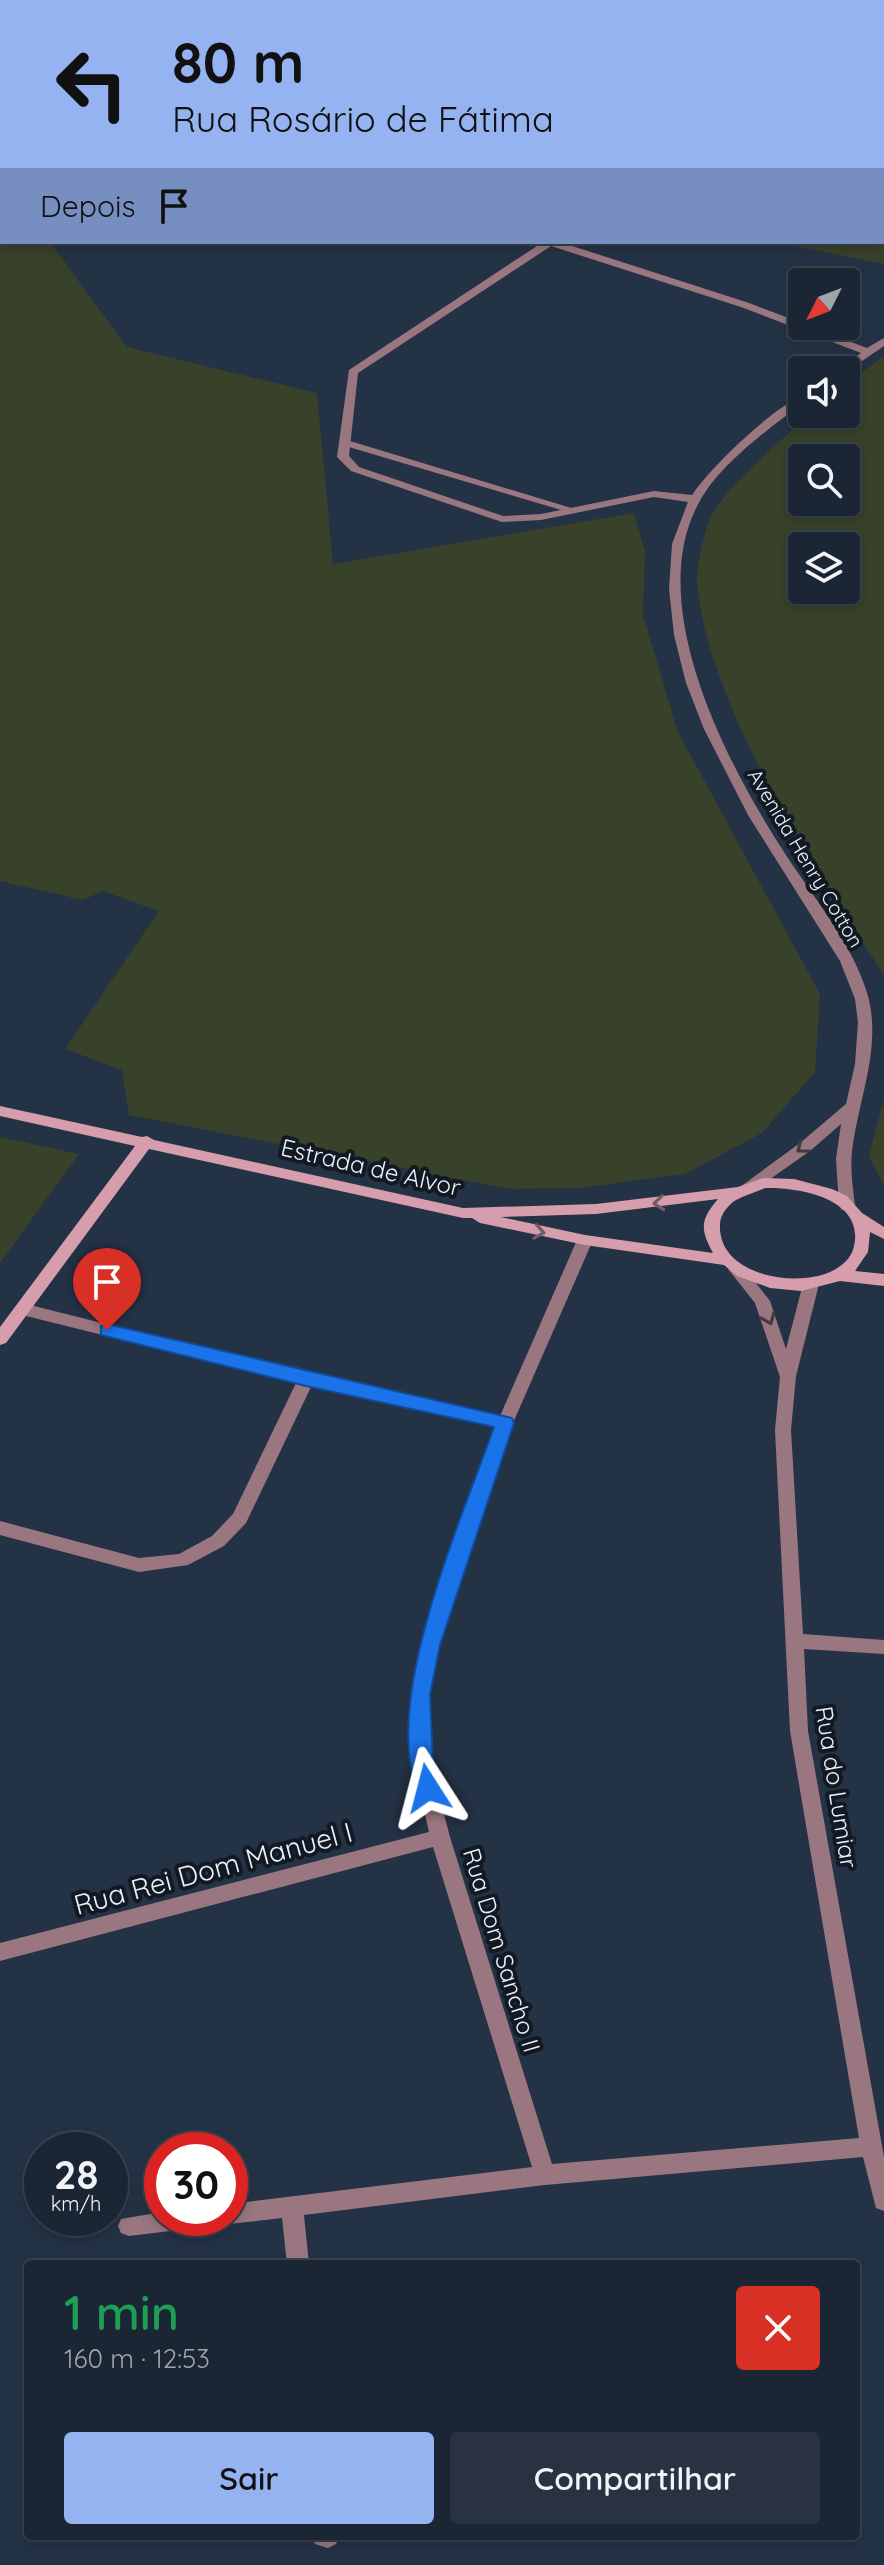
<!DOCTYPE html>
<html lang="pt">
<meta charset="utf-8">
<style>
body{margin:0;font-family:Quicksand,sans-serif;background:#283240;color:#f1f3f6;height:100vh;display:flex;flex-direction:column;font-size:30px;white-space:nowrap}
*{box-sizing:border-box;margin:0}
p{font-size:26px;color:#a0a5ac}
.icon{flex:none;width:44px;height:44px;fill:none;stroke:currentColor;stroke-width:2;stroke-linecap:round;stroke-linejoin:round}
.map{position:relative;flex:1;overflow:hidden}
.drawer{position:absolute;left:24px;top:2260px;width:836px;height:280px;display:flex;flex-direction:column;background:#1b2634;border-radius:8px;box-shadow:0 4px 12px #0003,0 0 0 2px #39434f}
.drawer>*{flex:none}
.guide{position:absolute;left:0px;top:0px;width:884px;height:244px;box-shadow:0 4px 12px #0003,0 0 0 2px #39434f;background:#95b2f1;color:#111;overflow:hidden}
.needle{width:52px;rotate:228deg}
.tools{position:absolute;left:788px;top:268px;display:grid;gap:16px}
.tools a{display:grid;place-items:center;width:72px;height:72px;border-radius:8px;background:#1b2634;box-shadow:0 4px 12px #0003,0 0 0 2px #39434f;font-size:40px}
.speed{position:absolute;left:24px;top:2132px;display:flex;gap:16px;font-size:40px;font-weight:700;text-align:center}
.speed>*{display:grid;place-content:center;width:104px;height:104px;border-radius:50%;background:#1b2634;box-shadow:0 4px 12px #0003,0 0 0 2px #39434f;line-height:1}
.speed small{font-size:20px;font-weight:400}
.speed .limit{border:12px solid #d22;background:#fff;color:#111}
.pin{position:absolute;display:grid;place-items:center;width:68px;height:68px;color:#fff;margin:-82px -34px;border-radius:50% 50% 50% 0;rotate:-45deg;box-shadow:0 0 8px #0007}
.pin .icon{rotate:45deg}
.me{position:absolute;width:88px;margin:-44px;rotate:351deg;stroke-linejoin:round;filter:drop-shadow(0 0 6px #0008)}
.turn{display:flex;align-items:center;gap:28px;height:168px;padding:0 40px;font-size:36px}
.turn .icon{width:104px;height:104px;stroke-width:2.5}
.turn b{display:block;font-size:56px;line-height:68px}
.then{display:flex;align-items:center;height:76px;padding:0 40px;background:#0003;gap:16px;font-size:30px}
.round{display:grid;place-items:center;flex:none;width:84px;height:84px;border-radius:8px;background:#283240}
.head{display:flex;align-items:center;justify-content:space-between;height:136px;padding:0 40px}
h1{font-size:48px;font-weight:600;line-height:60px;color:#1e9e55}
.action{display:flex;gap:16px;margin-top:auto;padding:16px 40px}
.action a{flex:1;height:92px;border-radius:8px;background:#95b2f1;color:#111;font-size:32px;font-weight:600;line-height:92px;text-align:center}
.action a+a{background:#283240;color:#f1f3f6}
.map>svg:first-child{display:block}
.green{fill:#38412a;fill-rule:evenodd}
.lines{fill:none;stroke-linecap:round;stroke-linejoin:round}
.path{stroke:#748090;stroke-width:3;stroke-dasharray:2 2;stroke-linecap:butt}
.lane{fill:#9a7780;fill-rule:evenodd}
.street{fill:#9a7780;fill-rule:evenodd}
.secondary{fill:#d69dac;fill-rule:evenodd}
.oneway{stroke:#423a43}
.oneway2{stroke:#745b67}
.route{fill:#1a73e8;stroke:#114b97;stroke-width:2}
.labels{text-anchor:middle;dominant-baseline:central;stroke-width:8;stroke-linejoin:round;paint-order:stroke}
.far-street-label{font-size:20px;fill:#e8f1fe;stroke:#131922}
.street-label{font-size:24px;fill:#e8f1fe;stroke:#131922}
.near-street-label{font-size:28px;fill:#e8f1fe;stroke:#131922}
</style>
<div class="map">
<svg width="884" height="2565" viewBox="0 0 884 2565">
<rect width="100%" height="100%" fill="#243245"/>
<g class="green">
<path d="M0 0H884V264L774 242H882V2H2V82Z"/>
<path d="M0 174 2 242H50L127 347 317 393 333 564 634 513 645 552 643 615 678 732 820 994 815 1072 762 1133 685 1174 580 1188 510 1189 129 1115 122 1070 65 1049 159 911 103 891 83 900 0 881Z"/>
<path d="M884 356V975C816 869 709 709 697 583 696 566 704 534 710 518 719 494 789 433 811 414H846V384ZM802 458H846V502H802ZM802 546H846V590H802Z"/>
<path d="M884 1098V1186L869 1156Z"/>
<path d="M0 1137 79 1154 0 1263Z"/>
</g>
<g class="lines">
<path class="path" d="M564 2 567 0"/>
<path class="lane" d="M342 441H350L578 510 568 512 342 445Z"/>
<g class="street">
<path d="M0 115 2 116V123L0 122Z"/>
<path d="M882 167 884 168V174L882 173Z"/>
<path d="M543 242H560L749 303 802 323V326H809L867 348 884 338V346L846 372V370H838L861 353 741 307 551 246 358 373 349 456 359 467 503 516 541 514 654 491 692 495C711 467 771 409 802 396V404C769 428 721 464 701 499 640 602 729 768 786 855 815 900 853 944 868 996 882 1048 858 1100 852 1152 850 1170 853 1188 855 1206L852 1210H842L839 1206 836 1159 841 1124 810 1151 753 1191 748 1192 740 1187 800 1143 846 1104 855 1064 858 1022 855 999 840 961 748 815 704 729 686 683 674 635 669 589 672 544 688 502 654 497 541 520 502 522 351 471 337 457 349 370Z"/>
<path d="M585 1235 593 1240 513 1423 439 1645 428 1695 431 1764 450 1837 552 2164 859 2138 790 1731 775 1430 780 1377 755 1303 728 1269 736 1263 742 1265 770 1301 786 1349 803 1284 805 1280H817L819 1284 796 1376 791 1430 803 1634 884 1640V1654L804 1649 808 1731 884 2157V2211L876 2208 863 2157 545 2185 304 2215 309 2264H287L282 2218 230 2224 221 2218H230V2204L532 2167 433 1847 0 1961V1943L429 1832 413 1764 410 1695 421 1645 495 1427 311 1387 246 1523 224 1546 188 1565 139 1572 0 1535V1521L139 1558 179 1554 212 1536 233 1514 296 1383 22 1315 14 1309 22 1303 306 1374 500 1416 577 1240Z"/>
<path d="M162 2212V2218H206L203 2225 195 2228 129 2236 121 2233 118 2226 121 2219Z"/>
<path d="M311 2536H340L336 2544 328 2548 315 2544Z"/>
</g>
<path class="secondary" d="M0 1106 142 1137 147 1136 154 1140 463 1208 596 1204 738 1187 763 1178 794 1179 832 1189 847 1196 862 1213 884 1227V1239L870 1232 868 1252 855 1271 884 1274V1286L840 1281 801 1291 770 1288 737 1276 724 1265 585 1245 480 1223 472 1218H463L149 1149 6 1343 0 1345V1327L135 1146 0 1116ZM765 1188C798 1187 865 1198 854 1246 852 1258 841 1267 830 1272 794 1288 717 1275 720 1224 720 1215 728 1205 736 1200 745 1195 756 1192 765 1188ZM718 1199C700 1220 700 1229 713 1253L585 1235 501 1217 596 1214Z"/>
</g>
<defs><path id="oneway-chevron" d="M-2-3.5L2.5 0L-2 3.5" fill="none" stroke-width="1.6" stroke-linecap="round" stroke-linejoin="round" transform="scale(2)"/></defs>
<g class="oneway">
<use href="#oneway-chevron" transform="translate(802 1148) rotate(143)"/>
<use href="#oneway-chevron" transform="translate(769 1319) rotate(68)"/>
</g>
<g class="oneway2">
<use href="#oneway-chevron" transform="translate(659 1203) rotate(174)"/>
<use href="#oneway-chevron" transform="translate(539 1232) rotate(10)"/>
</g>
<path class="route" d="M107 1324 512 1418 514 1423 440 1645 430 1695 433 1764 439 1788 436 1795H420C377 1708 463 1516 494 1427L306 1386 101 1335V1326Z"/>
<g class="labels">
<g class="far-street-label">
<text transform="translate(806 858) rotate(59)">Avenida Henry Cotton</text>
</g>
<g class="street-label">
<text transform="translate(371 1167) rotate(13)">Estrada de Alvor</text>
<text transform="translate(837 1787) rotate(81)">Rua do Lumiar</text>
<text transform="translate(502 1950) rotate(73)">Rua Dom Sancho II</text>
</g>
<g class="near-street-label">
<text transform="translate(213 1868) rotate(-15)">Rua Rei Dom Manuel I</text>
</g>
</g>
</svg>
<div class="tools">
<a><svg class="needle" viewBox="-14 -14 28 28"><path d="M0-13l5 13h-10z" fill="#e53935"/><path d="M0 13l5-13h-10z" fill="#a0a5ac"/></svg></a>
<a><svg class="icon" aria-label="sound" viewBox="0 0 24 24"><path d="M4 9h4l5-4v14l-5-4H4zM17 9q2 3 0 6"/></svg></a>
<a><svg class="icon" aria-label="search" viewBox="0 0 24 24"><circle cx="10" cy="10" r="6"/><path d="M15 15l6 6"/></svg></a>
<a><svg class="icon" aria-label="layers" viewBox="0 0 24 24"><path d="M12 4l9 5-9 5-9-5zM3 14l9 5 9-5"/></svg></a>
</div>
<div class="speed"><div>28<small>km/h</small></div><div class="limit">30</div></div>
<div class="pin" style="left:107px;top:1330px;background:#d93025"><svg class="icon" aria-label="arrive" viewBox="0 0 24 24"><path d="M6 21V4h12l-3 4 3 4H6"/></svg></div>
<svg class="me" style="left:428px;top:1788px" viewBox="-20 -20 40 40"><path d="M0-17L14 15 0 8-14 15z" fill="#1a73e8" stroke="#fff" stroke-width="4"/></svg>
<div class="guide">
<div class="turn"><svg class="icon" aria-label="left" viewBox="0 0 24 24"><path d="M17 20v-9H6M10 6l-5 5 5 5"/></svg><div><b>80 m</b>Rua Rosário de Fátima</div></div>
<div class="then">Depois<svg class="icon" aria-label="arrive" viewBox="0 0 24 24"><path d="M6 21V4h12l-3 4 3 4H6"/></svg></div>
</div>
<section class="drawer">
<div class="head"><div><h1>1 min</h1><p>160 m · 12:53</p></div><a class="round" style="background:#d93025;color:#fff"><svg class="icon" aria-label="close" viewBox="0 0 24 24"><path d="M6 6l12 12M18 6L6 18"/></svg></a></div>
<div class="action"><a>Sair</a><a>Compartilhar</a></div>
</section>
</div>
